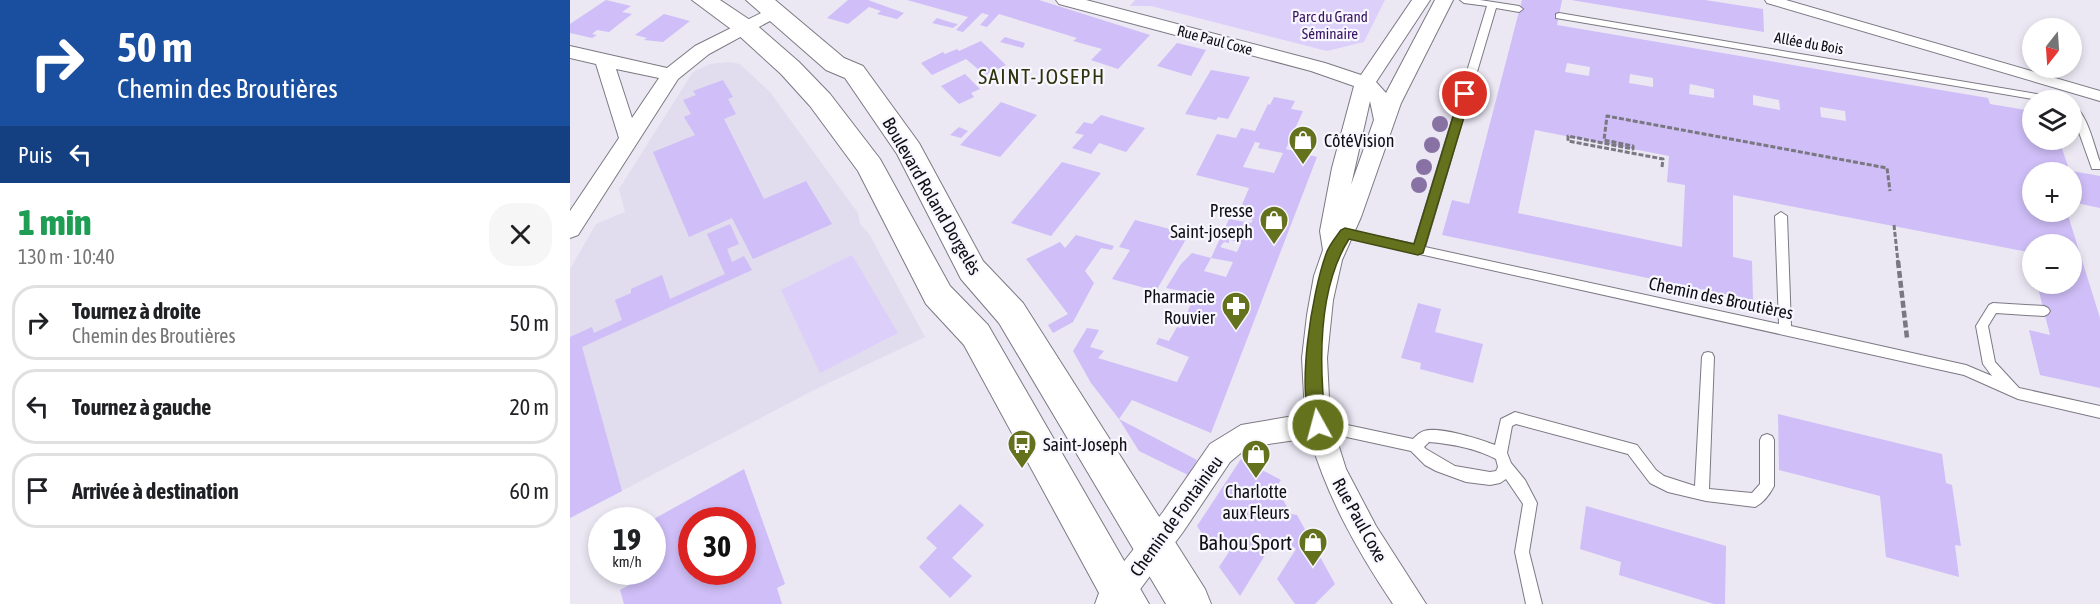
<!DOCTYPE html>
<html lang="fr">
<meta charset="utf-8">
<style>
body{margin:0;font-family:"Asap Condensed",sans-serif;background:#f6f6f6;color:#202124;height:100vh;display:flex;flex-direction:column;font-size:22px;white-space:nowrap}
*{box-sizing:border-box;margin:0}
p{font-size:20px;color:#757577}
.icon{flex:none;width:33px;height:33px;fill:none;stroke:currentColor;stroke-width:2;stroke-linecap:round;stroke-linejoin:round}
.map{position:relative;flex:1;overflow:hidden}
.panel{display:flex;flex-direction:column;background:#fff;width:570px}
.panel>*{flex:none}
.banner{background:#1a4fa0;color:#fff;overflow:hidden}
.needle{width:39px;rotate:197deg}
.tools{position:absolute;left:1452px;top:18px;display:grid;gap:12px}
.tools a{display:grid;place-items:center;width:60px;height:60px;border-radius:50%;background:#fff;box-shadow:0 3px 9px #0003;font-size:30px}
.speed{position:absolute;left:18px;top:507px;display:flex;gap:12px;font-size:30px;font-weight:700;text-align:center}
.speed>*{display:grid;place-content:center;width:78px;height:78px;border-radius:50%;background:#fff;box-shadow:0 3px 9px #0003;line-height:1}
.speed small{font-size:15px;font-weight:400}
.speed .limit{border:9px solid #d22;background:#fff;color:#111}
.pin{position:absolute;display:grid;place-items:center;width:51px;height:51px;color:#fff;margin:-26px;border:3px solid #fff;border-radius:50%;box-shadow:0 2px 6px #0007}
.me{position:absolute;width:66px;margin:-33px;rotate:353deg;stroke-linejoin:round;filter:drop-shadow(0 0 4px #0008)}
.turn{display:flex;align-items:center;gap:21px;height:126px;padding:0 18px;font-size:27px}
.turn .icon{width:78px;height:78px;stroke-width:2.5}
.turn b{display:block;font-size:42px;line-height:51px}
.then{display:flex;align-items:center;height:57px;padding:0 18px;background:#0003;gap:12px;font-size:22px}
.round{display:grid;place-items:center;flex:none;width:63px;height:63px;border-radius:24px;background:#f6f6f6}
.headline{display:flex;align-items:center;justify-content:space-between;height:102px;padding:0 18px}
h1{font-size:36px;font-weight:800;line-height:45px;color:#1e9e55}
ul{padding:0;list-style:none}
li{display:flex;align-items:center;gap:18px;height:75px;margin:0 12px 9px;padding:0 6px;border:3px solid #e0e0e0;border-radius:24px}
li div{flex:1}
li b{display:block;font-size:22px}
li em{font-style:normal}
main{display:flex;flex:1;min-height:0}
.map>svg:first-child{display:block}
.built{fill:#e1dcee}
.green{fill:#dcd0fa}
.building{fill:#cfbef7;fill-rule:evenodd}
.lines{fill:none;stroke-linecap:round;stroke-linejoin:round}
.service-casing{stroke:#7c7983;stroke-width:2}
.pedestrian-casing{stroke:#7c7983;stroke-width:2}
.minor-casing{stroke:#7c7983;stroke-width:2}
.secondary-casing{stroke:#7c7983;stroke-width:2}
.path-far1{stroke:#79777f;stroke-width:3;stroke-dasharray:5 2;stroke-linecap:butt}
.path{stroke:#79777f;stroke-width:4.5;stroke-dasharray:7 3;stroke-linecap:butt}
.service{fill:#fff;fill-rule:evenodd}
.pedestrian{fill:#fff;fill-rule:evenodd}
.minor{fill:#fff;fill-rule:evenodd}
.secondary{fill:#fff;fill-rule:evenodd}
.tree{fill:#8872a4}
.route{fill:#65721d;stroke:#424a13;stroke-width:1.5}
.labels{text-anchor:middle;dominant-baseline:central;stroke-width:4.5;stroke-linejoin:round;paint-order:stroke}
.far-park-label{font-size:15px;fill:#371263;stroke:#f8f6ff}
.far-street-label{font-size:15px;fill:#0f0e12;stroke:#f8f6ff}
.poi-label{font-size:18px;fill:#0f0e12;stroke:#f8f6ff;text-anchor:start}
.street-label{font-size:18px;fill:#0f0e12;stroke:#f8f6ff}
.quarter-label{font-size:21px;letter-spacing:1.5px;fill:#2d330b;stroke:#f8f6ff}
.near-poi-label{font-size:21px;fill:#0f0e12;stroke:#f8f6ff;text-anchor:end}
</style>
<main>
<section class="panel">
<div class="banner">
<div class="turn"><svg class="icon" aria-label="right" viewBox="0 0 24 24"><path d="M7 20v-9h11M14 6l5 5-5 5"/></svg><div><b>50 m</b>Chemin des Broutières</div></div>
<div class="then">Puis<svg class="icon" aria-label="left" viewBox="0 0 24 24"><path d="M17 20v-9H6M10 6l-5 5 5 5"/></svg></div>
</div>
<div class="headline"><div><h1>1 min</h1><p>130 m · 10:40</p></div><a class="round"><svg class="icon" aria-label="close" viewBox="0 0 24 24"><path d="M6 6l12 12M18 6L6 18"/></svg></a></div>
<ul>
<li><svg class="icon" aria-label="right" viewBox="0 0 24 24"><path d="M7 20v-9h11M14 6l5 5-5 5"/></svg><div><b>Tournez à droite</b><p>Chemin des Broutières</p></div><em>50 m</em></li>
<li><svg class="icon" aria-label="left" viewBox="0 0 24 24"><path d="M17 20v-9H6M10 6l-5 5 5 5"/></svg><div><b>Tournez à gauche</b></div><em>20 m</em></li>
<li><svg class="icon" aria-label="arrive" viewBox="0 0 24 24"><path d="M6 21V4h12l-3 4 3 4H6"/></svg><div><b>Arrivée à destination</b></div><em>60 m</em></li>
</ul>
</section>
<div class="map">
<svg width="1530" height="604" viewBox="0 0 1530 604">
<rect width="100%" height="100%" fill="#ebe8f4"/>
<path class="built" d="M158 62 170 64 200 92 288 213 290 224 299 234 355 337 244 390 0 518V269L26 224 55 212 49 189 123 72 140 64Z"/>
<g class="green">
<path d="M565 0H815L794 42 757 51 581 6H560Z"/>
<path d="M282 255 328 333 250 373 211 290Z"/>
</g>
<g class="building">
<path d="M36 0 61 6 52 12 62 14 39 32 27 30 22 34 27 35 22 38 0 33V24Z"/>
<path d="M278 0H298L334 13 327 19 307 14 311 11 299 7 278 24 257 18Z"/>
<path d="M337 0H469L580 35 548 69 521 60 532 49 503 41 507 38 429 14 417 27 410 25 419 15 412 13 393 32 386 30 398 17Z"/>
<path d="M952 0H992L987 25 1418 98 1420 104 1462 111V140H1489L1500 172H1462V212H1497L1530 318V388L1470 375 1459 330 1480 335 1467 284H1502V244H1462V265L1458 252 1163 195V257L1182 261 1183 300 872 235 882 200 899 204ZM997 63 1020 67 1019 76 995 72ZM1060 74 1083 78V87L1059 83ZM1120 84 1144 89V98L1119 94ZM1183 95 1209 100 1210 110 1183 105ZM1250 107 1275 111 1276 121 1251 117ZM965 130 1099 156 1097 182 1115 185 1112 247 948 213Z"/>
<path d="M1001 0H1135L1193 9 1194 32Z"/>
<path d="M94 14 120 21 93 42 74 40 77 38 65 35Z"/>
<path d="M367 18 383 23 388 24 383 28 362 23Z"/>
<path d="M435 37 455 43 453 48 430 42Z"/>
<path d="M411 41 436 65 415 75 396 59 362 75 351 63 373 52 375 54 387 49 389 51Z"/>
<path d="M607 43 636 50 621 76 587 66Z"/>
<path d="M641 70 680 77 658 119 648 117 646 120 615 114Z"/>
<path d="M395 74 410 89 401 93 404 97 389 104 371 86Z"/>
<path d="M153 80 163 97 158 99 166 114 154 119 194 199 236 181 262 224 183 259 162 218 119 237 83 152 125 135 114 117 121 114 113 100 126 95 123 91Z"/>
<path d="M704 97 725 101 721 109 733 111 716 149 747 157 641 433 562 400 549 419 521 383 503 351 517 328 529 330 520 347 534 351 528 358 607 382 619 357 586 344 589 338 599 341 607 327 611 328 622 301 629 303 633 295 596 288 611 264 622 253 641 258 634 271 656 277 663 262 641 258 659 219 681 223 683 220 667 217 679 188 626 175 647 134 666 138 671 128 685 131 698 104 700 105ZM685 142 690 143 688 148 713 153 704 173 673 167ZM659 233 664 234 660 240 671 243 667 252 650 247 654 242 659 243Z"/>
<path d="M431 102 467 115 430 157 390 145Z"/>
<path d="M531 115 575 128 556 152 529 143 521 154 502 148 514 135 505 133 514 122 522 124Z"/>
<path d="M389 127 398 131 391 138 380 135Z"/>
<path d="M492 162 531 173 481 236 441 223Z"/>
<path d="M1502 171 1530 176V208L1502 202Z"/>
<path d="M565 220 619 234 586 291 542 279 560 250 549 247Z"/>
<path d="M160 224 169 244 157 249 162 262 174 256 182 270 12 347 52 491 0 518V337L22 327 24 333 52 320 45 300 61 293V289L92 275 100 299 155 274 137 234Z"/>
<path d="M506 235 544 246 542 250 531 248 515 271 524 283 503 322 483 333 478 325 498 314 456 259 490 242 495 248Z"/>
<path d="M848 303 871 309 865 332 913 344 903 383 850 369 851 363 831 358Z"/>
<path d="M1208 414 1372 454 1376 483 1382 485 1391 546 1385 545 1389 577 1316 557 1310 496 1209 470Z"/>
<path d="M549 419 627 460 618 475 569 451Z"/>
<path d="M671 459 711 480 706 487 721 514 727 515 765 584 745 604H725L707 579 726 549 715 541 709 548 703 542 670 596 649 567 659 552 648 537 639 544 627 526Z"/>
<path d="M174 469 215 584 207 588 212 604H54L50 590 88 569 82 558V520ZM122 520H172V572H122Z"/>
<path d="M390 504 414 525 382 558 402 576 380 598 349 567 367 548 356 538Z"/>
<path d="M1016 506 1156 546 1155 604H1144L1049 575 1051 562 1010 549Z"/>
</g>
<g class="lines">
<g class="service-casing">
<g id="service">
<path d="M890 0H910L949 6 953 9 949 12 926 8 855 247 1209 324 1205 216 1211 212 1217 216 1221 326 1396 365 1422 376 1413 364 1406 326 1419 305 1423 303 1474 306 1478 308 1480 311 1478 314 1474 316 1426 313 1418 326 1425 362 1449 388 1530 406V418L1448 399 1394 375 764 235 762 232 768 228 844 244 917 6 894 3Z"/>
<path d="M989 13 1484 97 1489 100H1468L986 18V14Z"/>
<path d="M1502 105C1517 111 1524 146 1530 162V169H1522L1521 166 1502 113Z"/>
<path d="M1138 352 1142 353 1144 357 1139 489 1182 493 1190 484V440L1192 436 1197 434 1202 436 1204 440V486C1200 494 1193 503 1185 507L1136 501 1098 492 1080 483 1058 454 946 424 942 426 937 453 941 463 955 480 967 503 959 552 972 604H956L945 552 953 504 936 479 930 483 920 485 896 482 866 471 855 465 841 451 749 431 744 429 742 425 744 421 749 419 843 439C846 436 850 432 854 431 869 426 910 439 925 445L931 419 945 412 1067 445 1086 470 1094 476 1125 486 1132 357 1134 353ZM859 442C882 444 905 448 926 459L928 467 926 471 920 472 885 466 856 449 854 447Z"/>
</g>
</g>
<g class="pedestrian-casing">
<path id="pedestrian" d="M1195 0H1216L1530 91V101L1197 3Z"/>
</g>
<g class="minor-casing">
<g id="minor">
<path d="M486 0H516L755 63 791 75 842 0H860L806 82 816 93 865 0H883L831 103 791 217 772 260 763 300 757 358 759 398 765 434 776 469 806 526 856 604H823C788 552 758 499 740 438L678 447 660 462 613 532 559 604H525L529 593 593 512 640 444 671 425 735 414 732 358 737 315 744 276 753 250 750 231 762 168 784 86 741 71 489 4ZM800 101 804 120 781 185Z"/>
<path d="M205 6 214 11 211 15 139 54 108 79 8 235 0 238V211L49 138 26 64 0 58V46L97 68 125 46ZM46 69 89 78 62 118Z"/>
</g>
</g>
<g class="secondary-casing">
<g id="secondary">
<path d="M122 0H150L183 22 229 62 260 94 310 159 380 286 418 325 579 604H535L394 345 356 304 288 171 240 106 211 74 165 32Z"/>
<path d="M176 0H205L274 58 293 66 349 143 413 261 453 303 635 589 641 604H596L429 323 391 279 327 154 275 78 256 70Z"/>
</g>
</g>
<g class="path-far1">
<path d="M1092 167 1093 159 998 141V136L1063 149V146L1034 140 1037 116 1317 168 1320 191"/>
<path d="M1324 225 1328 262"/>
</g>
<path class="path" d="M1328 261 1337 338"/>
<use href="#service" class="service"/>
<use href="#pedestrian" class="pedestrian"/>
<use href="#minor" class="minor"/>
<use href="#secondary" class="secondary"/>
</g>
<g class="tree">
<circle cx="878" cy="89" r="8"/>
<circle cx="870" cy="124" r="8"/>
<circle cx="862" cy="145" r="8"/>
<circle cx="854" cy="167" r="8"/>
<circle cx="849" cy="185" r="8"/>
</g>
<path class="route" d="M895 90 901 94 853 253 848 255 779 239C747 290 749 367 756 425L754 430H743C725 392 742 293 756 254 759 245 766 237 771 230L775 228 844 244 890 94Z"/>
<defs>
<g id="shop-pin" transform="scale(1.5)"><path d="M0 17L-7.5 6A9.5 9.5 0 1 1 7.5 6Z" fill="#65721d" stroke="#f8f6ff"/><path d="M-5-2.5h2.3a2.7 3.5 0 0 1 5.4 0H5L5.5 6h-11ZM-1.5-2.5h3a1.5 2.3 0 0 0-3 0Z" fill="#fff"/></g>
<g id="pharmacy-pin" transform="scale(1.5)"><path d="M0 17L-7.5 6A9.5 9.5 0 1 1 7.5 6Z" fill="#65721d" stroke="#f8f6ff"/><path d="M-2-6h4v4h4v4h-4v4h-4v-4h-4v-4h4Z" fill="#fff"/></g>
<g id="bus-pin" transform="scale(1.5)"><path d="M0 17L-7.5 6A9.5 9.5 0 1 1 7.5 6Z" fill="#65721d" stroke="#f8f6ff"/><path d="M-5-6H5V4H4V6H2V4H-2V6H-4V4H-5ZM-3.5-4V0h7V-4ZM-3.5 1.2v1.5H-2V1.2ZM2 1.2v1.5H3.5V1.2Z" fill="#fff"/></g>
</defs>
<g fill-rule="evenodd">
<use href="#shop-pin" x="733" y="140"/>
<use href="#shop-pin" x="704" y="220"/>
<use href="#pharmacy-pin" x="666" y="306"/>
<use href="#bus-pin" x="452" y="444"/>
<use href="#shop-pin" x="686" y="454"/>
<use href="#shop-pin" x="743" y="542"/>
</g>
<g class="labels">
<g class="far-park-label">
<text x="760" y="16">Parc du Grand<tspan x="760" dy="17">Séminaire</tspan></text>
</g>
<g class="far-street-label">
<text transform="translate(645 40) rotate(15)">Rue Paul Coxe</text>
<text transform="translate(1239 43) rotate(10)">Allée du Bois</text>
</g>
<g class="poi-label">
<text x="754" y="140">CôtéVision</text>
<text x="683" y="210" text-anchor="end">Presse<tspan x="683" dy="21">Saint-joseph</tspan></text>
<text x="645" y="296" text-anchor="end">Pharmacie<tspan x="645" dy="21">Rouvier</tspan></text>
<text x="473" y="444">Saint-Joseph</text>
<text x="686" y="491" text-anchor="middle">Charlotte<tspan x="686" dy="21">aux Fleurs</tspan></text>
</g>
<g class="street-label">
<text transform="translate(362 196) rotate(60)">Boulevard Roland Dorgelès</text>
<text transform="translate(1151 298) rotate(12)">Chemin des Broutières</text>
<text transform="translate(606 516) rotate(-54)">Chemin de Fontainieu</text>
<text transform="translate(790 520) rotate(61)">Rue Paul Coxe</text>
</g>
<g class="quarter-label">
<text x="472" y="76">SAINT-JOSEPH</text>
</g>
<g class="near-poi-label">
<text x="722" y="542">Bahou Sport</text>
</g>
</g>
</svg>
<div class="tools">
<a><svg class="needle" viewBox="-14 -14 28 28"><path d="M0-13l5 13h-10z" fill="#e53935"/><path d="M0 13l5-13h-10z" fill="#757577"/></svg></a>
<a><svg class="icon" aria-label="layers" viewBox="0 0 24 24"><path d="M12 4l9 5-9 5-9-5zM3 14l9 5 9-5"/></svg></a>
<a>+</a>
<a>−</a>
</div>
<div class="speed"><div>19<small>km/h</small></div><div class="limit">30</div></div>
<div class="pin" style="left:895px;top:94px;background:#d93025"><svg class="icon" aria-label="arrive" viewBox="0 0 24 24"><path d="M6 21V4h12l-3 4 3 4H6"/></svg></div>
<svg class="me" style="left:748px;top:425px" viewBox="-20 -20 40 40"><circle r="17" fill="#65721d" stroke="#fff" stroke-width="3"/><path d="M0-11L8 9 0 5-8 9z" fill="#fff"/></svg>
</div>
</main>
